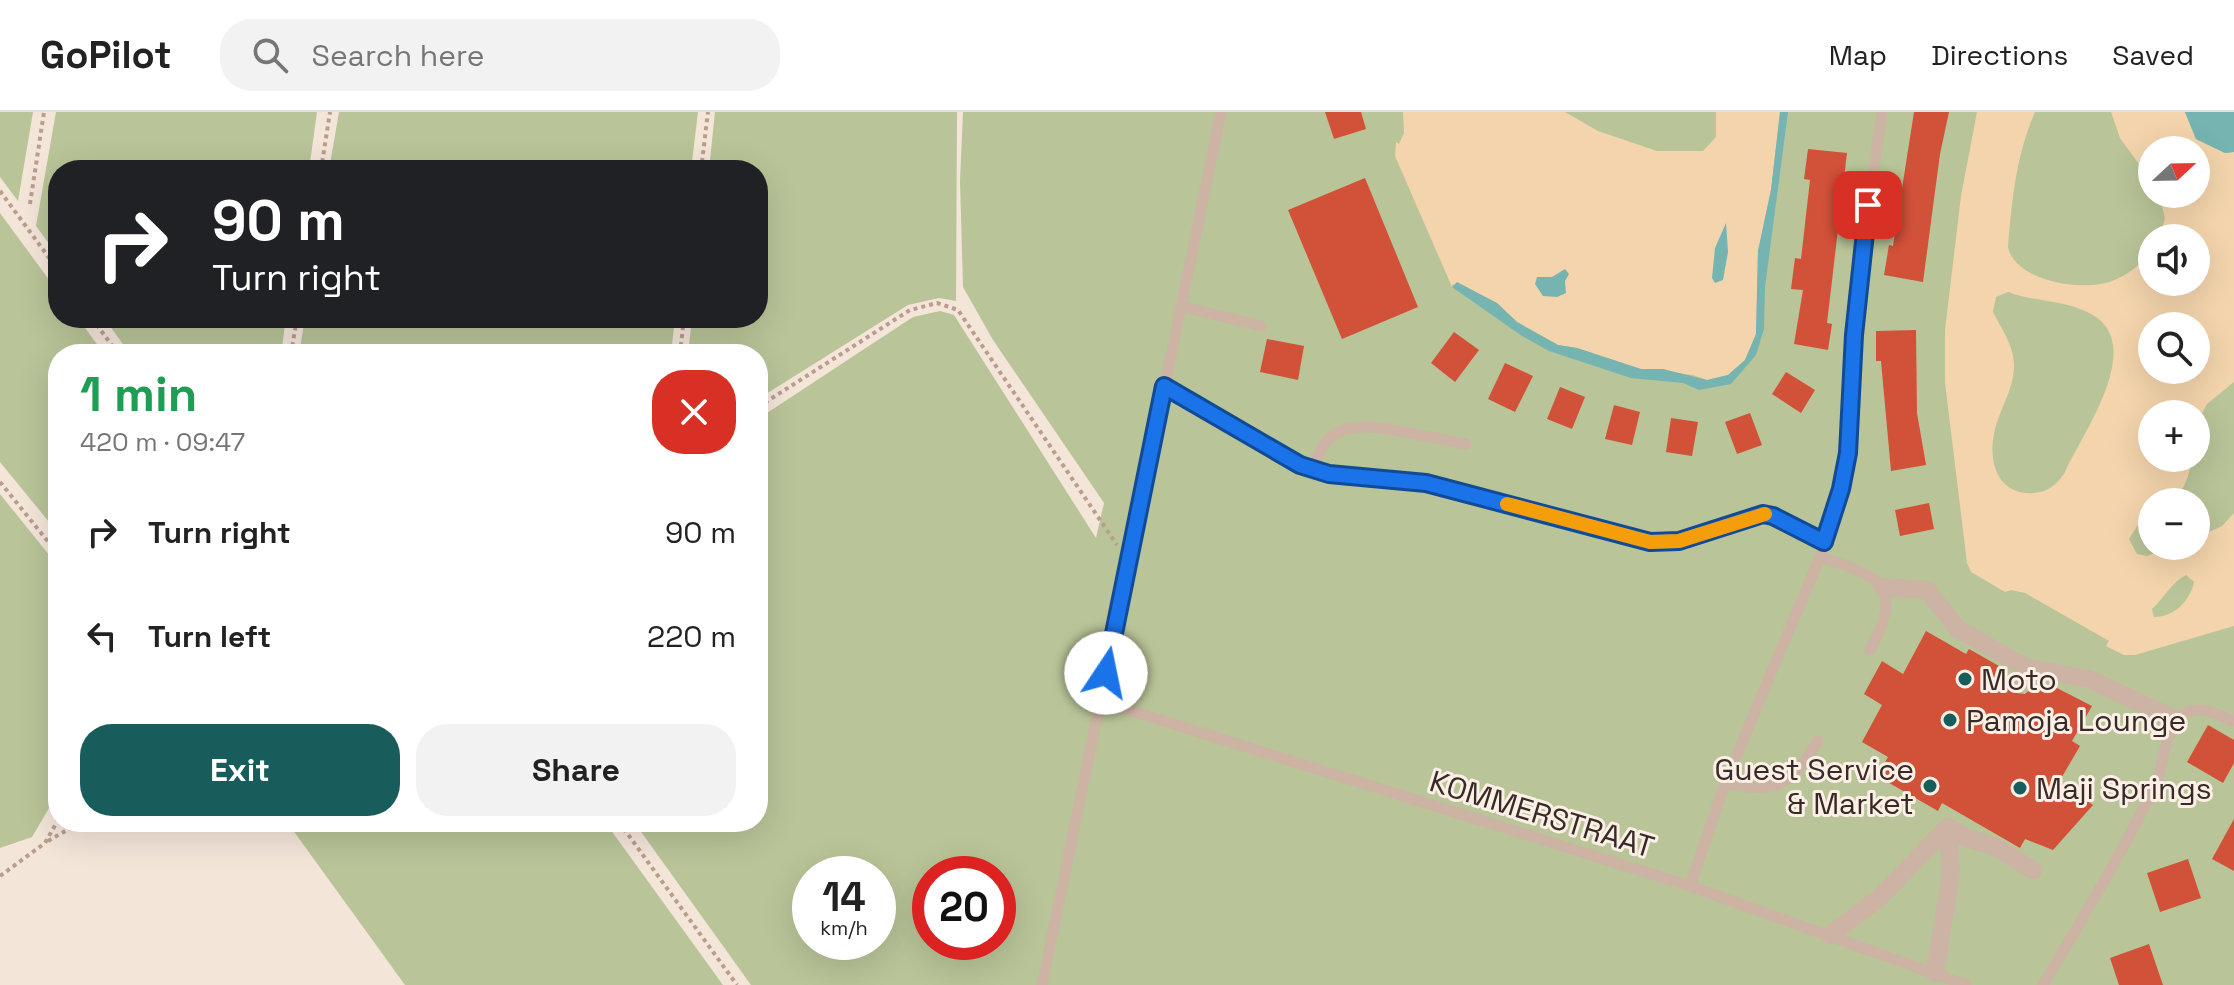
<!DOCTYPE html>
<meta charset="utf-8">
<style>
body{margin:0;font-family:"Space Grotesk",sans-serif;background:#f2f2f2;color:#222;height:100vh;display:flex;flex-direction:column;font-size:30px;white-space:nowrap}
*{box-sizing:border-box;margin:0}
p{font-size:26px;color:#767676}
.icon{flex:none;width:44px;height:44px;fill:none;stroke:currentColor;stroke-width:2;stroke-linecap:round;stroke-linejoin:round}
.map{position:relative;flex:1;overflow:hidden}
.sheet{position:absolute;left:48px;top:232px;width:720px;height:488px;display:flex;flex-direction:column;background:#fff;border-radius:32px;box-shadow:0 8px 32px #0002}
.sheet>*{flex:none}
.guide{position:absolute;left:48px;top:48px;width:720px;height:168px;border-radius:32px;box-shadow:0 8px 32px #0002;background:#202124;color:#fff;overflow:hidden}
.needle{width:52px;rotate:68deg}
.tools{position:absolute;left:2138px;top:24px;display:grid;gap:16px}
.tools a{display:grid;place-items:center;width:72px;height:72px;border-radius:50%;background:#fff;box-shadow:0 8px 32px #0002;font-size:40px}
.speed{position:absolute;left:792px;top:744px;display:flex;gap:16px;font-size:40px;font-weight:700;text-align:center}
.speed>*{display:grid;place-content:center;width:104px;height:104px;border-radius:50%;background:#fff;box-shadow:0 8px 32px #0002;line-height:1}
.speed small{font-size:20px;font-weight:400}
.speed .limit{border:12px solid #d22;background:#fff;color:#111}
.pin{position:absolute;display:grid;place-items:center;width:68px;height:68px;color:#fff;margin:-34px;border-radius:16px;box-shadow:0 4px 12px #0006}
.me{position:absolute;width:88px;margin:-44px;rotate:11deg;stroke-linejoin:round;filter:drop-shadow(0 0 6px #0008)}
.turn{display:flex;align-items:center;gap:28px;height:168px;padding:0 32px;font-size:36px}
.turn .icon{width:104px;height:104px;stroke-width:2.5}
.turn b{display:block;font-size:56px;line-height:68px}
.round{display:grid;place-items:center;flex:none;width:84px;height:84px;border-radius:32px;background:#f2f2f2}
.overview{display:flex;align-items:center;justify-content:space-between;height:136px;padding:0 32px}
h1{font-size:48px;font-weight:700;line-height:60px;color:#1e9e55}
.primary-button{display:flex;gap:16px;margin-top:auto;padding:16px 32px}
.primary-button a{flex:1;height:92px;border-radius:32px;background:#185d5b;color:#fff;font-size:32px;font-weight:700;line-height:92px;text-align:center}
.primary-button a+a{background:#f2f2f2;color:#222}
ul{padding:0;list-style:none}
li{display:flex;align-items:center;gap:24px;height:104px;padding:0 32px}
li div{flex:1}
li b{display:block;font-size:30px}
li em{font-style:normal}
header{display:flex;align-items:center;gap:48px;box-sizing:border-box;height:112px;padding:0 40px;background:#fff;border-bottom:2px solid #e0e0e0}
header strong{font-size:38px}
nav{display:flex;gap:44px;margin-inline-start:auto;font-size:28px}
.search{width:560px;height:72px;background:#f2f2f2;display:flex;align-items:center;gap:20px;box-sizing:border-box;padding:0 28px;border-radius:32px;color:#767676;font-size:30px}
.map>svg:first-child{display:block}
.green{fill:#b9c498;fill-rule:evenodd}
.sand{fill:#f3d4ac;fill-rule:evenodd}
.water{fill:#75b4b1}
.building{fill:#d25139}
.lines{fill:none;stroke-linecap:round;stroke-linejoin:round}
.path{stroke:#b99d8e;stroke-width:4;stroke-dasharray:4 4;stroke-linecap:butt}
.service{stroke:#cdb3a4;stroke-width:11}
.pedestrian{stroke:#cdb3a4;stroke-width:18}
.route-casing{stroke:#114b97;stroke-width:20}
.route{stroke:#1a73e8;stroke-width:14}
.slow{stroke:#f59e0b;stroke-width:14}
.poi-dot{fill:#185d5b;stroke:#fbefe6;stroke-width:3}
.labels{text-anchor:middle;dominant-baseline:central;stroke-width:6;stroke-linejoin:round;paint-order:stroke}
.poi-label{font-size:30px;fill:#382a26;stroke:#fbefe6;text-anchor:start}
.street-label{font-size:30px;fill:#382a26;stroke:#fbefe6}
</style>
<header>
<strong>GoPilot</strong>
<div class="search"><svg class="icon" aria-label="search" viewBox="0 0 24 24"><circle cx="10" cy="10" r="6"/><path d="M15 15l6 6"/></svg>Search here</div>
<nav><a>Map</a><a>Directions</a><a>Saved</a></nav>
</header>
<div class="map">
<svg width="2234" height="873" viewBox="0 0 2234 873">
<rect width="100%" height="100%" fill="#f4e5d9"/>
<g class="green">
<path d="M0 0H33L18 89 0 65Z"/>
<path d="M56 0H317L309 58H58V144L36 114Z"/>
<path d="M339 0H698L691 58H329Z"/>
<path d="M715 0H957L956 189 939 186 908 193 758 287V242H688L692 206H758V58H709Z"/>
<path d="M963 0H2234V873H751L634 710H758V307L913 205 940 199 954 203 1096 426 1104 391 993 228 963 175 960 69ZM2152 38H2196V82H2152ZM2152 126H2196V170H2152ZM2152 214H2196V258H2152ZM2152 302H2196V346H2152ZM2152 390H2196V434H2152ZM810 762H878V830H810ZM930 762H998V830H930Z"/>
<path d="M0 101 58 180V206H78L104 242H58V421L0 350Z"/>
<path d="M104 206H286L281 242H130Z"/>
<path d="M305 206H675L671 242H299Z"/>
<path d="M0 382 58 454V681L32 725 0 736Z"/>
<path d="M287 710H605L723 873H405Z"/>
</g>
<g class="sand">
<path d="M1403 0H1565L1598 19 1657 39H1703L1716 25V0H1780L1771 78 1758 139 1756 222 1745 248 1728 263 1707 268 1693 263 1641 257 1577 236 1558 233 1517 210 1497 191 1453 172 1452 175 1395 44 1396 30 1399 32 1404 21Z"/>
<path d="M1977 0H2035C2016 44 2012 88 2008 135 2016 170 2083 180 2112 169 2128 163 2142 152 2152 138V170H2196V126H2159L2165 106 2159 82H2196V38H2152V70L2120 26 2111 0H2185L2196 27 2225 41 2234 40V270L2207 292 2196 313V302H2152V346H2192C2189 364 2185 378 2171 390H2152V402L2139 411 2129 427 2137 442 2147 444 2173 434H2196V426L2222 414 2234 401V514L2135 543H2124L2106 534 2109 529 2025 481 2011 478 2005 480 1971 460 1967 451 1945 271V218L1961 84ZM2008 180C2035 190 2065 188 2091 202 2148 233 2081 323 2064 362 2056 373 2048 380 2034 381 1999 384 1988 352 1994 322 1999 297 2015 277 2014 251 2013 232 2001 216 1993 200L1996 185ZM2152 214H2196V258H2152ZM2186 463 2194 470C2190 489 2174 505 2154 505L2152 497C2164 486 2172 470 2186 463Z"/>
</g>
<g class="water">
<path d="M1780 0H1788L1765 175 1764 217 1756 243 1731 272 1699 278 1683 271 1631 266 1549 239 1522 224 1452 175 1457 170 1497 191 1517 210 1558 233 1577 236 1641 257H1663L1707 268 1728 263 1745 248 1756 222 1758 139 1771 78Z"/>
<path d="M2185 0H2234V40L2225 41 2196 27Z"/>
<path d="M1726 111 1728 140 1723 168 1715 171 1712 166 1715 136Z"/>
<path d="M1565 157 1569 162 1565 169 1566 181 1557 185 1543 184 1535 172 1537 165H1552Z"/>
</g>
<g class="building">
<path d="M1325 0H1361L1366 17 1334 27Z"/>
<path d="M1914 0H1949L1940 42 1923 170 1884 163 1889 133 1893 134Z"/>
<path d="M1808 37 1847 41 1827 211 1832 212 1828 238 1794 232 1803 178 1791 177 1795 146 1801 147 1810 68 1804 67Z"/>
<path d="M1365 66 1418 195 1342 227 1288 98Z"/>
<path d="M1916 218 1917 301 1926 353 1891 359 1881 249H1876V219Z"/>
<path d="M1454 220 1479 238 1455 270 1431 251Z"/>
<path d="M1267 227 1304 234 1298 268 1260 260Z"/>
<path d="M1505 251 1533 264 1515 300 1488 287Z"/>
<path d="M1786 260 1815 278 1801 301 1772 282Z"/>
<path d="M1560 275 1585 285 1572 317 1547 307Z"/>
<path d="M1614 293 1640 300 1632 333 1605 327Z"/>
<path d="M1750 301 1762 333 1737 342 1725 310Z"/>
<path d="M1671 306 1698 310 1692 344 1666 340Z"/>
<path d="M1929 391 1934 417 1900 424 1895 398Z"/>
<path d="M1926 519 1966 542 1969 537 2006 558 2005 564 2011 566 2010 573 2017 581 2025 582 2033 575 2043 578 2049 572 2092 594 2072 629 2080 634 2059 670 2093 693 2053 738 2025 727 2020 736 1942 691 1938 699 1877 664 1888 645 1862 630 1882 593 1864 582 1882 549 1903 562Z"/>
<path d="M2208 613 2234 628V651L2223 671 2187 650Z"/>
<path d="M2234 707V759L2212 747Z"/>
<path d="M2188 747 2201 786 2160 800 2147 761Z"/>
<path d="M2149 832 2163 873H2119L2110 846Z"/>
</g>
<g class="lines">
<g class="path">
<path d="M321 58 330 0"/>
<path d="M701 58 708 0"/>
<path d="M0 79 58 158"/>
<path d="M30 92 44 0"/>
<path d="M92 206 118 242"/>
<path d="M291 242 297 206"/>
<path d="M680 242 684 206"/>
<path d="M758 295 910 198 937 191 958 198 1117 433"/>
<path d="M0 370 58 442"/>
<path d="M619 710 737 873"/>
<path d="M48 729 81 710"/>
<path d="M0 764 45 731 58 708"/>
</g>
<g class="service">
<path d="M1180 194 1261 214"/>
<path d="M1164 274 1300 353 1329 362 1426 371 1650 430 1679 429 1763 402 1773 404 1824 430"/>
<path d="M1313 357C1327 306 1361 312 1404 320 1425 324 1445 328 1466 332"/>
<path d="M1820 445C1880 464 1905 474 1870 538"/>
<path d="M1100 589 1690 774 1966 873"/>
<path d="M1725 671C1777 683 1791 672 1818 629"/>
<path d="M1690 774 1725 671 1820 445 1841 377 1851 307 1860 153 1882 0"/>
<path d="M1042 873 1221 0"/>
<path d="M2043 873C2081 809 2121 743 2154 676 2164 656 2163 625 2178 607 2193 589 2216 602 2234 609"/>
</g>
<g class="pedestrian">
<path d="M1882 475 1927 478 1958 517 2027 556 2022 570"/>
<path d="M2027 556 2089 567 2177 608"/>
<path d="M1948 715 1966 726 1994 734 2033 758"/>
<path d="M1830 823 1878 787 1948 715"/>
<path d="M1935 861 1951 761 1948 715"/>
</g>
</g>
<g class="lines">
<g class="route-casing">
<path id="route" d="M1106 561 1164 274 1300 353 1329 362 1426 371 1650 430 1679 429 1763 402 1773 404 1824 430 1841 377 1848 341 1854 223 1868 93"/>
</g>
<use href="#route" class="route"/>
<path class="slow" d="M1507 392 1650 430 1679 429 1765 402"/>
</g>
<g class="poi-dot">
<circle cx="1965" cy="567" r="8"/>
<circle cx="1950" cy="608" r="8"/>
<circle cx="1930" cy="674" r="8"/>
<circle cx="2020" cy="676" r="8"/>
</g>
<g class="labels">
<g class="poi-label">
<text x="1981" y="567">Moto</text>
<text x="1966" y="608">Pamoja Lounge</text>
<text x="1914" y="657" text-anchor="end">Guest Service<tspan x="1914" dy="34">&amp; Market</tspan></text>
<text x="2036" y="676">Maji Springs</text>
</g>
<g class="street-label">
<text transform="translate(1542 702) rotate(17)">KOMMERSTRAAT</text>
</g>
</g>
</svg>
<div class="tools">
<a><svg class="needle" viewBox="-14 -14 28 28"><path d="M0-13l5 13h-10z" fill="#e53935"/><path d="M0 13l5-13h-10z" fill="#767676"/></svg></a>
<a><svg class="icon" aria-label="sound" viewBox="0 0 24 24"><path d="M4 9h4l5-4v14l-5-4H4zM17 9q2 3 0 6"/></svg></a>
<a><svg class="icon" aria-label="search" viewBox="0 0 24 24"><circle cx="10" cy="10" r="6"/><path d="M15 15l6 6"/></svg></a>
<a>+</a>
<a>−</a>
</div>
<div class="speed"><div>14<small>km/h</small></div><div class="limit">20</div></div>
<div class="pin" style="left:1868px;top:93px;background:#d93025"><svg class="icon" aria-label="arrive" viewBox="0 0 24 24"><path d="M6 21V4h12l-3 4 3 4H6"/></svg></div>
<svg class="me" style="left:1106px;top:561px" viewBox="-20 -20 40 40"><circle r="19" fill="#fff"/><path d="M0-13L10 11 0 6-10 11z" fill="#1a73e8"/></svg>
<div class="guide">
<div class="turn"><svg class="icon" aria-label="right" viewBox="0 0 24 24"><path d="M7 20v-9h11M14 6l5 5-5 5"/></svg><div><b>90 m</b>Turn right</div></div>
</div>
<section class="sheet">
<div class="overview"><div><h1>1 min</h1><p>420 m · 09:47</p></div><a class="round" style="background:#d93025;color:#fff"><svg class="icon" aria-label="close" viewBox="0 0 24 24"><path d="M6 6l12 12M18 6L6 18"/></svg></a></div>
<ul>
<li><svg class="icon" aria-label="right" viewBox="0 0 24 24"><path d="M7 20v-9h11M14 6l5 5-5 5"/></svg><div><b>Turn right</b></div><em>90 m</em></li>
<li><svg class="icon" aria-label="left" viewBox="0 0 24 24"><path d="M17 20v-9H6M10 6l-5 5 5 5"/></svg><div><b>Turn left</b></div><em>220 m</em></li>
</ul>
<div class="primary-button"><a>Exit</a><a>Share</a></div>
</section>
</div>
